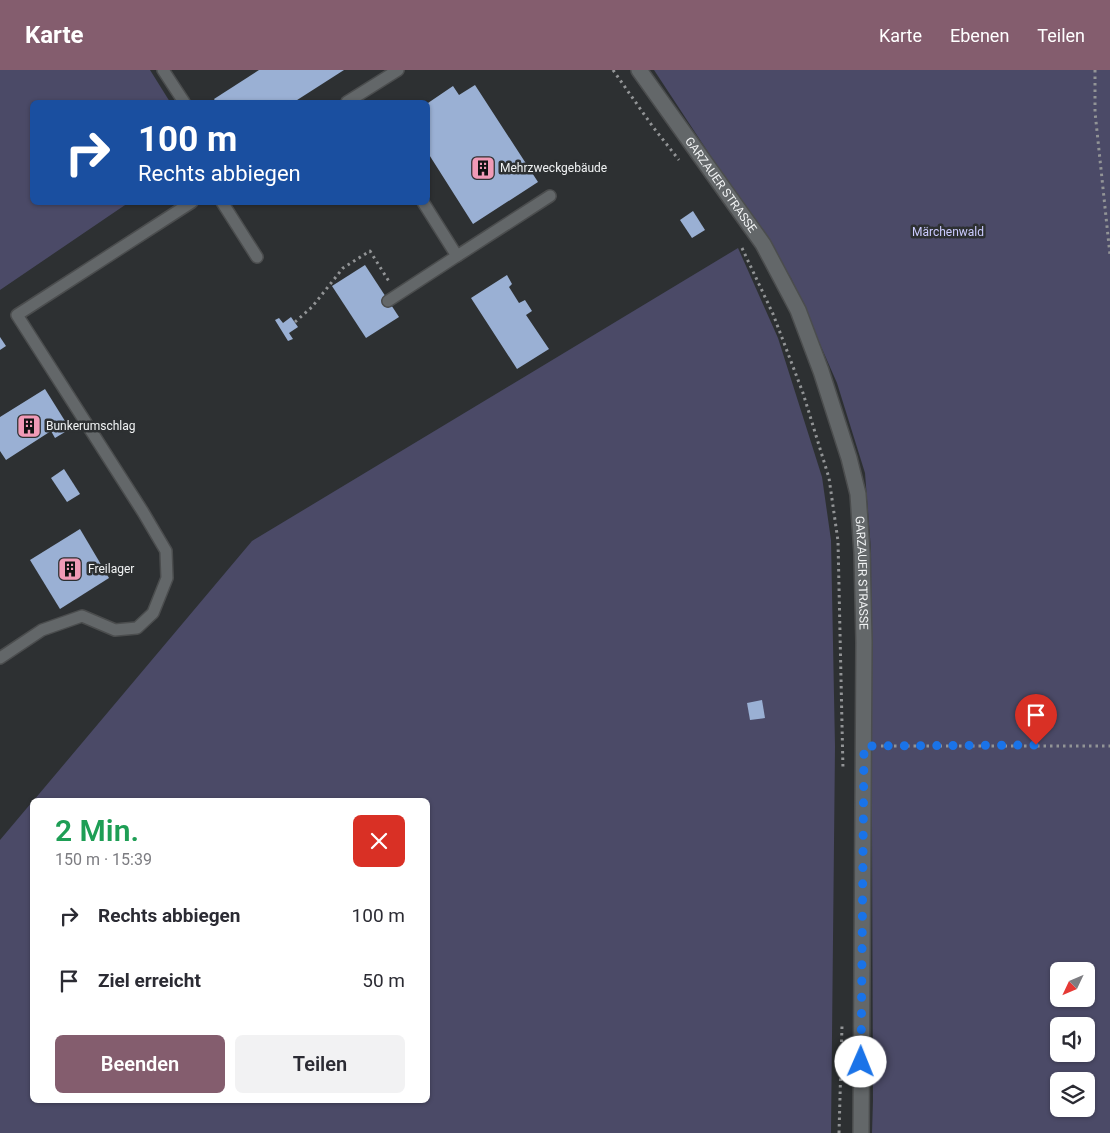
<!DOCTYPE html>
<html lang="de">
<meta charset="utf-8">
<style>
body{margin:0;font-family:Roboto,sans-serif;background:#f2f2f3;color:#2b2b33;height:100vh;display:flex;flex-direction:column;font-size:19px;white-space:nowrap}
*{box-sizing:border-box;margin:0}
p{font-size:16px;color:#7c7c81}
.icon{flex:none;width:28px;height:28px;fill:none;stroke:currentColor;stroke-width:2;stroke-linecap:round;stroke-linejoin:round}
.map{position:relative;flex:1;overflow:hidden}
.details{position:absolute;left:30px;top:728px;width:400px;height:305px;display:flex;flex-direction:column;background:#fff;border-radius:8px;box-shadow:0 1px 4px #0004}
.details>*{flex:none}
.guide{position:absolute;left:30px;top:30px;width:400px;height:105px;border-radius:8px;box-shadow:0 1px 4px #0004;background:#1a4fa0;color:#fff;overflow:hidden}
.needle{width:32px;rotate:226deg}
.tools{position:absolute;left:1050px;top:892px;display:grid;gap:10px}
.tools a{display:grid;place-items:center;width:45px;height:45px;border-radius:8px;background:#fff;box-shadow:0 1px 4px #0004;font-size:25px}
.pin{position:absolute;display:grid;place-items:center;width:42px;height:42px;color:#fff;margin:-51px -21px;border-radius:50% 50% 50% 0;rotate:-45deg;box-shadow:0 0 5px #0007}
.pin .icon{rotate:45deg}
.me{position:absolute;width:55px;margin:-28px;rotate:1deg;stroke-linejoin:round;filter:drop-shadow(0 0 4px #0008)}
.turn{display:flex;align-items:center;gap:18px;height:105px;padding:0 25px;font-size:22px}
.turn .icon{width:65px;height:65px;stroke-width:2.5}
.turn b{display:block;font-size:35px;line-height:42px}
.round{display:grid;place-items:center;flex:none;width:52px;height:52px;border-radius:8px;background:#f2f2f3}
.overview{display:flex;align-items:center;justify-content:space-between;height:85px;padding:0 25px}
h1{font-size:30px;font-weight:600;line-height:38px;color:#1e9e55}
.action{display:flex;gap:10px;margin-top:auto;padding:10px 25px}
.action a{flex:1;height:58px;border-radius:8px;background:#845d6e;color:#fff;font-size:20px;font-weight:600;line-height:58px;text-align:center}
.action a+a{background:#f2f2f3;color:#2b2b33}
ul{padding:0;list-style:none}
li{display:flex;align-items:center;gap:15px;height:65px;padding:0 25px}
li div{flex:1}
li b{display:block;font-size:19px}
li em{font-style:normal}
header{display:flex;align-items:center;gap:30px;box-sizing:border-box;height:70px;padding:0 25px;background:#845d6e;color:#fff}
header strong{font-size:24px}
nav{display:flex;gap:28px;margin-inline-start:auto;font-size:18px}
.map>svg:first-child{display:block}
.green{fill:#4b4a67;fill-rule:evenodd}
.building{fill:#9ab0d4}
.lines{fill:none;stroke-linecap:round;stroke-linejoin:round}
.service-casing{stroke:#4b4d4e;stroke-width:14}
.tertiary-casing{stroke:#4b4d4e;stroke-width:18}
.path{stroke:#929496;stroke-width:3;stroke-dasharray:2.5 4;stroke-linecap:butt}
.service{stroke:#636769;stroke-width:11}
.tertiary{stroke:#636769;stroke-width:15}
.route{stroke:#1a73e8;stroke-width:9;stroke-dasharray:0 16.2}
.labels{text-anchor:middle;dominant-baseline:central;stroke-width:5;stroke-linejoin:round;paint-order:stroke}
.poi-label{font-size:12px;fill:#f1f3f4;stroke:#2d3032;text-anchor:start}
.street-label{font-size:12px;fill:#f1f3f4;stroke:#2d3032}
.park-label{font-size:12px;fill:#cbcbfe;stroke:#2d3032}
</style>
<header>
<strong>Karte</strong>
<nav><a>Karte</a><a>Ebenen</a><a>Teilen</a></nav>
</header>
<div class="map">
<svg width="1110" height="1063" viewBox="0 0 1110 1063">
<rect width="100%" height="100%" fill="#2d3032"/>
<g class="green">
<path d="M0 0H150L170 32H32V132L128 133 0 220Z"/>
<path d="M654 0H1110V1063H872L873 1030 871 480 865 403 837 313 791 208ZM1059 901H1086V929H1059ZM1059 956H1086V984H1059ZM1059 1011H1086V1039H1059Z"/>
<path d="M738 178 778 268 822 407 831 470 835 677 831 1063H0V770L32 732V1030H428V730H34L252 471Z"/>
</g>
<g class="building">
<path d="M259 0H344L294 32H216L214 29Z"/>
<path d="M475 15 538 112 473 154 428 83V33L453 16 459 25Z"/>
<path d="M693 141 705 160 692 168 680 150Z"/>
<path d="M365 195 399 247 366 268 332 216Z"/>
<path d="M507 205 512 214 509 217 519 233 525 230 532 241 526 245 549 279 517 299 471 228Z"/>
<path d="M291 247 298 257 289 263 293 269 288 271 275 250 279 248 283 253Z"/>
<path d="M0 267 6 276 0 280Z"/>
<path d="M45 319 70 359 55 368 51 361 6 390 0 381V347Z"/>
<path d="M64 399 80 424 67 432 51 408Z"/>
<path d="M80 459 109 508 60 539 30 490Z"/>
<path d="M762 630 765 648 750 650 747 633Z"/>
</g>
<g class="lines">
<g class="service-casing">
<g id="service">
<path d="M163 0 184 32"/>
<path d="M347 32 398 0"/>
<path d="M222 132 257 187"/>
<path d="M457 186 550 126"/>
<path d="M388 231 457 186 423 132"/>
<path d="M0 588 42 560 82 546 115 560 137 558 153 543 167 508 166 481 143 442 17 245 192 132"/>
</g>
</g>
<g class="tertiary-casing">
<g id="tertiary">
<path id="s1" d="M639 0 763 174 798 240 821 301 849 388 858 424 862 483 864 572 861 1063"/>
</g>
</g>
<g class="path">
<path d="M613 0 653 57 679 90"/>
<path d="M1095 0V42L1110 185"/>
<path d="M742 178 773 244 803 323 829 408 838 471 843 700"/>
<path d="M295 252 312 237 343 198 370 181 390 213"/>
<path d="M881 676H1110"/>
<path d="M839 1063 842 956"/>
</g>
<use href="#service" class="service"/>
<use href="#tertiary" class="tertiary"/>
</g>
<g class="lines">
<path class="route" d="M861 992 864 676 1036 675"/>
</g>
<defs>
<g id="building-square" transform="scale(1.25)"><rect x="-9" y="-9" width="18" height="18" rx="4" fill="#f09ab6" stroke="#2d3032"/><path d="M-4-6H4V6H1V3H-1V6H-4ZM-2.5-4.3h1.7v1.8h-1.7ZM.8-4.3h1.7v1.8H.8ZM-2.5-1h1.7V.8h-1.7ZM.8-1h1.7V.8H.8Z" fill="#111"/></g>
</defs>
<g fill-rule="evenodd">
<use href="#building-square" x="483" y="98"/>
<use href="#building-square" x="29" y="356"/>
<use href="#building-square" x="70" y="499"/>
</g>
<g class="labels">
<g class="poi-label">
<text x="500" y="98">Mehrzweckgebäude</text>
<text x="46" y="356">Bunkerumschlag</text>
<text x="88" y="499">Freilager</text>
</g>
<g class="street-label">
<text stroke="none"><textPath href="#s1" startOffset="141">GARZAUER STRASSE</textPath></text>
<text stroke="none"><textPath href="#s1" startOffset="561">GARZAUER STRASSE</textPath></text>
</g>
<g class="park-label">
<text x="948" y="162">Märchenwald</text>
</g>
</g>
</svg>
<div class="tools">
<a><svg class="needle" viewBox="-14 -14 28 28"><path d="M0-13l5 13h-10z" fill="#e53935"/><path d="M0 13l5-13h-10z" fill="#7c7c81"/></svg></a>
<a><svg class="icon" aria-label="sound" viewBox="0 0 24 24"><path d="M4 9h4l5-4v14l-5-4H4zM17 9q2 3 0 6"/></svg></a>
<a><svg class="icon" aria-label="layers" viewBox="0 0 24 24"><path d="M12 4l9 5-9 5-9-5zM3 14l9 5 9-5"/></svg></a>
</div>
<div class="pin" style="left:1036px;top:675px;background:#d93025"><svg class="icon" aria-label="arrive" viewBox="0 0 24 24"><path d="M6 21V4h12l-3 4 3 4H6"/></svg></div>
<svg class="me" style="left:861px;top:992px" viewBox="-20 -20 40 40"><circle r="19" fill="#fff"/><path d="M0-13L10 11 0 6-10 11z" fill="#1a73e8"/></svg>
<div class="guide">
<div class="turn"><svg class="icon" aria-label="right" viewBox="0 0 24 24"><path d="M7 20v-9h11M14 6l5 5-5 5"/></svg><div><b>100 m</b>Rechts abbiegen</div></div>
</div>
<section class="details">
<div class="overview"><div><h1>2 Min.</h1><p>150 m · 15:39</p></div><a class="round" style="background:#d93025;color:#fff"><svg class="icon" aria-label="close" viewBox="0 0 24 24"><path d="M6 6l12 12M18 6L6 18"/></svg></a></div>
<ul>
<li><svg class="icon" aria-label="right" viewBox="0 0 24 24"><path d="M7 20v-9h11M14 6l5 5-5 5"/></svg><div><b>Rechts abbiegen</b></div><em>100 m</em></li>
<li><svg class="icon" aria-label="arrive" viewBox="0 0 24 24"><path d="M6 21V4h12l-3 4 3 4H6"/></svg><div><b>Ziel erreicht</b></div><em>50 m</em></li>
</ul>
<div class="action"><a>Beenden</a><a>Teilen</a></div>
</section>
</div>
